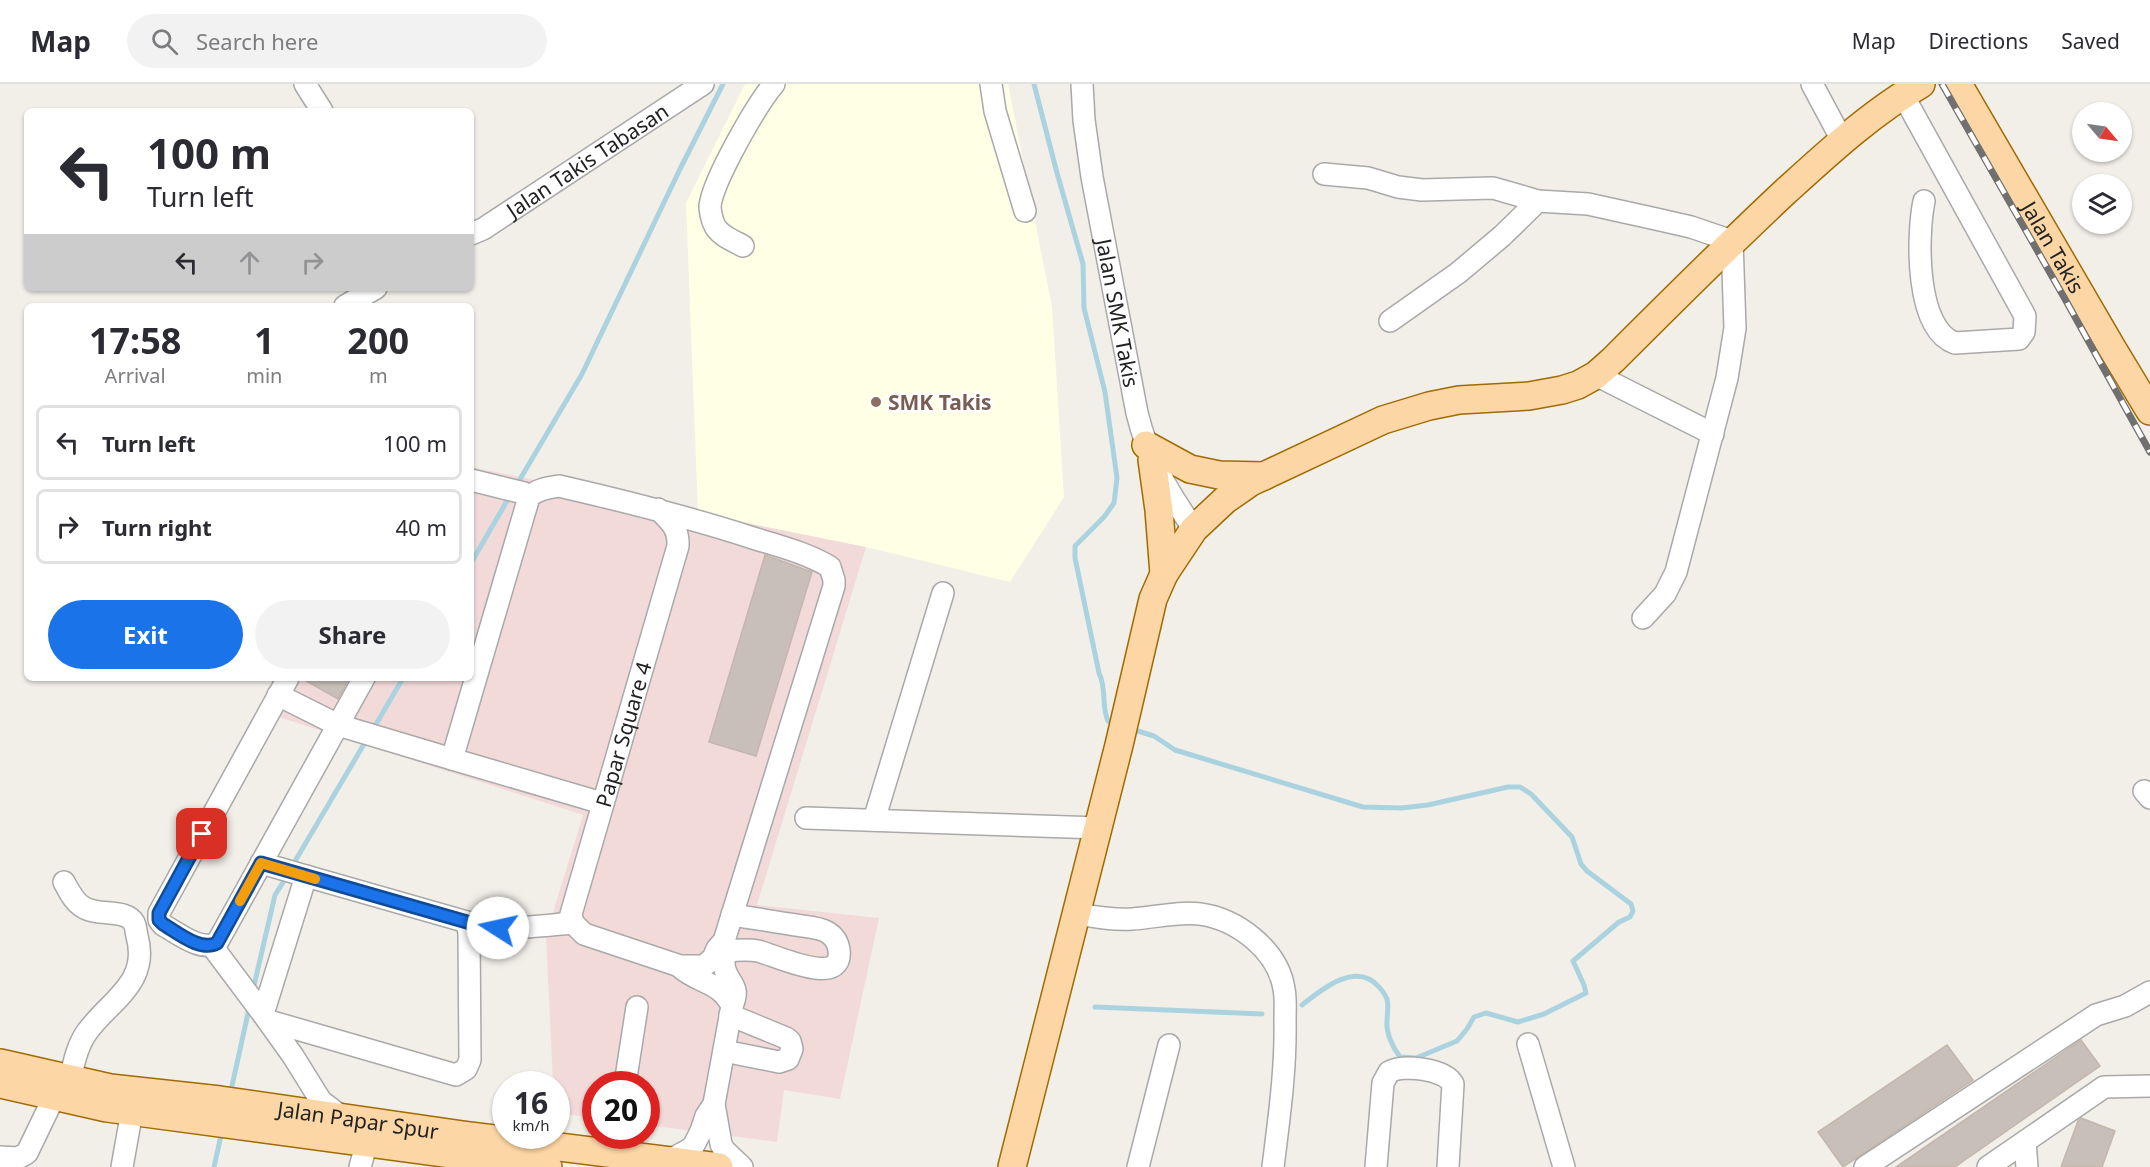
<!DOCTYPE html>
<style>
body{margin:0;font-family:"Noto Sans",sans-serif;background:#f2f2f3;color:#2b2b33;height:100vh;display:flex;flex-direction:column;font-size:22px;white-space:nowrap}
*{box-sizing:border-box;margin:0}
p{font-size:20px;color:#7c7c81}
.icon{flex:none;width:33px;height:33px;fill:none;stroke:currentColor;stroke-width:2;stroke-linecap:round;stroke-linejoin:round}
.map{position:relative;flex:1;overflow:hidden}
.details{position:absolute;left:24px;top:219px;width:450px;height:378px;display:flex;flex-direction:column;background:#fff;border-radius:9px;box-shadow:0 2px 4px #0004}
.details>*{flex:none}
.hud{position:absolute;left:24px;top:24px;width:450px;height:183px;border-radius:9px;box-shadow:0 2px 4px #0004;background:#fff;color:#2b2b33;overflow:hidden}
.needle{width:39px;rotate:119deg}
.tools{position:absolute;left:2072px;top:18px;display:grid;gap:12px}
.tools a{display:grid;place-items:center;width:60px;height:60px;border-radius:50%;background:#fff;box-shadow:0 2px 4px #0004;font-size:30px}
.speed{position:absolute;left:492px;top:987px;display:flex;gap:12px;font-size:30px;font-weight:700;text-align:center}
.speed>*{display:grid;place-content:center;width:78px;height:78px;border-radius:50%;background:#fff;box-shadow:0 2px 4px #0004;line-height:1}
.speed small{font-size:15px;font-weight:400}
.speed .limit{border:9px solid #d22;background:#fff;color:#111}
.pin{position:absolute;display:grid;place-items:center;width:51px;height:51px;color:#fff;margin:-26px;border-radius:12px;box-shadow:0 3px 9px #0006}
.me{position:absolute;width:66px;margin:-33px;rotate:280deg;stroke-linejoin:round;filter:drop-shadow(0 0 4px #0008)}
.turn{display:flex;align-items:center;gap:21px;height:126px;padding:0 24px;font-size:27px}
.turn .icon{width:78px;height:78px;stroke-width:2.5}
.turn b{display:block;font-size:42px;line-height:51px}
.lanes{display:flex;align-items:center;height:57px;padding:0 24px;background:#0003;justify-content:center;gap:30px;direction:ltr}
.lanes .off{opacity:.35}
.eta{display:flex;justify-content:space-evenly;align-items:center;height:102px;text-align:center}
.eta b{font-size:36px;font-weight:700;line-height:42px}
.button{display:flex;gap:12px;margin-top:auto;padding:12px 24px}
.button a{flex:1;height:69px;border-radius:36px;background:#1a73e8;color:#fff;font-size:24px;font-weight:700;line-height:69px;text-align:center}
.button a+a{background:#f2f2f3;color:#2b2b33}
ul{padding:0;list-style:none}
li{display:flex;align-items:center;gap:18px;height:75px;margin:0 12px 9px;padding:0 12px;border:3px solid #e1e1e2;border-radius:9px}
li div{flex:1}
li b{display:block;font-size:22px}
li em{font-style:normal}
header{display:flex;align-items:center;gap:36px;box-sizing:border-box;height:84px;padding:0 30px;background:#fff;border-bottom:2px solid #e1e1e2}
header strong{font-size:28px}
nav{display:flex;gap:33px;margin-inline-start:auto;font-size:21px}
.search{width:420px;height:54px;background:#f2f2f3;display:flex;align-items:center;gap:15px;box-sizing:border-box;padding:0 21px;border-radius:33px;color:#7c7c81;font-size:22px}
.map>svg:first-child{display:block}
.commercial{fill:#f2dad9}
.education{fill:#ffffe5}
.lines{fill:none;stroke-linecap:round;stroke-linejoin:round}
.stream{stroke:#aad3df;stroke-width:5}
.building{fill:#c7bfb8;stroke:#c4b6ab;stroke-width:1.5}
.minor-casing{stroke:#a9a9a9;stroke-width:24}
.major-casing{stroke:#a06b00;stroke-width:30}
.minor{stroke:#fff;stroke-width:21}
.major{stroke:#fcd6a4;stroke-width:27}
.rail-casing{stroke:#707070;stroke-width:7}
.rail{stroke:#fff;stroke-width:4.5;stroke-dasharray:14;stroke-linecap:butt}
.route-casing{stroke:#114b97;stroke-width:15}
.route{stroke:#1a73e8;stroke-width:10}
.slow{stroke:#f59e0b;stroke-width:10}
.education-dot{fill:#8d6e63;stroke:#fff;stroke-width:2}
.labels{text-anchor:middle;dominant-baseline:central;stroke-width:5;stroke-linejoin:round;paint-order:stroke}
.street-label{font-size:21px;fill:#222;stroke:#fff}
.education-label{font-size:21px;font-weight:bold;fill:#785e54;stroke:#fff;text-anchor:start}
</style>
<header>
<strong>Map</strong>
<div class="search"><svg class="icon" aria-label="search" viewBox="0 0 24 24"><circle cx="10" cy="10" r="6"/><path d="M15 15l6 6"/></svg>Search here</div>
<nav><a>Map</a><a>Directions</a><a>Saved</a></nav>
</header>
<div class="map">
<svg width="2150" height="1083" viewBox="0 0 2150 1083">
<rect width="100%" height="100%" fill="#f2efe9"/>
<path class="commercial" d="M471 383 866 463 757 821 879 834 840 1015 784 1006 777 1058 647 1041 646 1000H596L595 1034 557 1029 556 1000H553L546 851 583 731 260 627 273 594H471Z"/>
<path class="education" d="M745 0H1008L1052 223 1064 413 1010 498 866 463 698 429 686 119Z"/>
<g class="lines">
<g class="stream">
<path d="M1034 0 1057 89 1083 180 1084 224 1105 308 1117 394 1114 419 1104 433 1075 462V474L1099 589C1107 605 1101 622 1108 637L1117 640"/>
<path d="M516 402 582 290 680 85 723 0"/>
<path d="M471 479 511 410"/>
<path d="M1131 645 1154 652 1175 666 1363 723 1401 724 1428 721 1508 703H1520L1531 710 1572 753 1581 780 1587 787 1631 820 1633 827 1630 833 1619 838 1573 877 1584 901 1586 909 1544 930 1518 938 1486 929 1474 933 1467 945 1457 957 1416 974 1400 973C1393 964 1386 949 1387 938 1387 929 1389 924 1387 915 1385 910 1383 907 1379 903 1357 877 1323 904 1302 921"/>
<path d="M372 647 403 594"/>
<path d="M291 784 367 655"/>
<path d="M253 906 275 811 287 792"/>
<path d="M1095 923 1262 930"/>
<path d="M230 1011 250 920"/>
<path d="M214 1083 222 1047"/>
</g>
</g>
<g class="building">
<path d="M765 471 812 488 756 672 709 658Z"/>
<path d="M301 594H349L338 615Z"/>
<path d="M2081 956 2100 982 1965 1076 1955 1083H1896Z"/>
<path d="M1947 961 1973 996 1843 1083 1818 1048Z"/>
<path d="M2081 1034 2115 1047 2102 1083H2061L2078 1037Z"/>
</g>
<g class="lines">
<g class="minor-casing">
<g id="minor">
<path d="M305 0 322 27"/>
<path d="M991 0 995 27 1025 127"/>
<path id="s1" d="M1082 0 1084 36 1092 93 1137 329C1148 374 1167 407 1194 445"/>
<path d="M1812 0 1842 56"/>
<path d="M1903 11 2025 232 2024 248 2019 255 1955 259C1915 245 1917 152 1924 117"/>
<path d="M1324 90 1368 94 1398 103 1422 106 1493 104 1538 117 1588 120 1656 135 1691 143 1732 157 1735 244 1727 294 1676 488 1665 510 1643 534"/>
<path id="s2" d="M471 150 483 145 703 0"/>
<path d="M743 162C734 157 718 151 714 140 712 136 710 127 710 122 713 96 757 20 774 0"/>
<path d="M345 222 376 204"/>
<path d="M1390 237 1458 189 1502 152 1538 117"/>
<path d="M1596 291 1713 350"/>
<path d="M471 396 524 409"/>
<path d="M288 594 159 829V836L163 841C178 849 201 868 217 859L364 594"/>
<path d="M278 611 338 641 452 675"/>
<path d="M2144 707 2150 714"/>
<path id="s3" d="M602 719 452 675 529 413C538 405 547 404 559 402 624 417 689 433 753 454 779 462 807 469 830 483L834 496V502L724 857 717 865 713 874 704 882H680L584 850 573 839 571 830 678 462C679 444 670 437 658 425"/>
<path d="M806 734 1099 744"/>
<path d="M874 736 943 509"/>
<path d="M261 779 306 792"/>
<path d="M64 798C69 807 74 818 83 823 98 833 126 824 134 839 136 843 136 848 137 852 150 899 110 916 87 948 77 962 74 979 70 995"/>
<path d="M1077 830C1095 833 1113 836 1132 835 1154 834 1177 827 1200 830 1237 835 1278 866 1284 905 1286 915 1285 926 1285 937 1286 986 1279 1034 1273 1083"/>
<path d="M467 838C502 848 537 842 573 839"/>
<path d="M724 857C726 866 724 873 724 881 726 899 742 900 732 922L714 1020 721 1060 724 1066 742 1083"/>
<path d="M212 862 263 930"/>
<path d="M726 867C737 866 748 865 758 867 775 871 844 905 839 866 838 859 834 852 827 848 818 843 806 843 796 841 775 838 753 834 732 831"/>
<path d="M680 883C699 900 720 897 732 922"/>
<path d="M269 937 456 991 466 985 470 976 469 849 467 838 306 792 263 930 293 972 321 1017 342 1033"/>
<path d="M1528 960 1564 1083"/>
<path d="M724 967 779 978 788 975 792 965 790 957 786 954 730 931"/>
<path d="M625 1000 637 923"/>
<path d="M2025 1058 2027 1083"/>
<path d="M0 1073 18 1074 27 1069 54 1013"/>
<path d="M670 1076 690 1065 694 1061 701 1047 706 1032 714 1020"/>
<path d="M122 1083 132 1027"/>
<path d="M360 1083 367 1058"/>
<path d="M1138 1083 1169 961"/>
<path d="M1376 1083 1383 999 1389 988C1404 980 1445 985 1453 1000L1448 1083"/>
<path d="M1865 1083 2096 931 2125 922 2150 908"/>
<path d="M1988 1083 2104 1003 2150 1002"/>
</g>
</g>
<g class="major-casing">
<g id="major">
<path id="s4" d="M1958 0 2112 264 2150 327"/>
<path d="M1146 361 1190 385 1219 391 1264 392"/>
<path d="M1152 376 1159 426 1164 490"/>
<path id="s5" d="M0 979 110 1004 220 1016 463 1051 719 1083"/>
<path d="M0 1000 107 1024 548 1083"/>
<path d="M1012 1083 1119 661 1153 515 1164 490 1194 445 1225 416 1251 398 1383 336 1429 322 1459 316 1529 312 1562 306 1578 301 1596 291 1613 276C1670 219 1727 162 1786 107 1829 68 1871 29 1921 0"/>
</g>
</g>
<use href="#minor" class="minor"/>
<use href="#major" class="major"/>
<g class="rail-casing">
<path id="rail" d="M1942 0 2065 215 2150 368"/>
</g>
<use href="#rail" class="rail"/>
</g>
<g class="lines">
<g class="route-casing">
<path id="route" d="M202 750 159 829V836L163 840C178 849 201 868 217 859L261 779 467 838 484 843 498 844"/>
</g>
<use href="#route" class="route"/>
<path class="slow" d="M240 817 261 779 315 795"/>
</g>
<circle class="education-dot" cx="876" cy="318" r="6"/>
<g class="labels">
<g class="street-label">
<text stroke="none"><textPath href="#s2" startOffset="138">Jalan Takis Tabasan</textPath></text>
<text stroke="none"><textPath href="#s4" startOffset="189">Jalan Takis</textPath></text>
<text stroke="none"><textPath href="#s1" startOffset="232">Jalan SMK Takis</textPath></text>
<text stroke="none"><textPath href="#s3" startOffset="1506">Papar Square 4</textPath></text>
<text stroke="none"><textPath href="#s5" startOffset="363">Jalan Papar Spur</textPath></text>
</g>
<g class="education-label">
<text x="888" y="318">SMK Takis</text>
</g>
</g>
</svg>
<div class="tools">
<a><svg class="needle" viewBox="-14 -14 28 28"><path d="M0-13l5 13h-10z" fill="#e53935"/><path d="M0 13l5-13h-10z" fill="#7c7c81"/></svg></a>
<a><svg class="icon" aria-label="layers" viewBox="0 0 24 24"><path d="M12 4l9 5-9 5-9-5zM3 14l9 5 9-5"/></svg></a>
</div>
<div class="speed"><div>16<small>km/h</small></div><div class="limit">20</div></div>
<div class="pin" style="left:202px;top:750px;background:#d93025"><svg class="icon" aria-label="arrive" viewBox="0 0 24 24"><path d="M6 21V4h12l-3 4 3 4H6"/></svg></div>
<svg class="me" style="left:498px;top:844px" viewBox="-20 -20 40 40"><circle r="19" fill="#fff"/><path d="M0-13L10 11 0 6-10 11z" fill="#1a73e8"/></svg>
<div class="hud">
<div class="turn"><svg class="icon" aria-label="left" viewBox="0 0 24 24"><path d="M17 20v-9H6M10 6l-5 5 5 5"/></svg><div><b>100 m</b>Turn left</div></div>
<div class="lanes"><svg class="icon" aria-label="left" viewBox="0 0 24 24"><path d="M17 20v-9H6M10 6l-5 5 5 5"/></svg><svg class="icon off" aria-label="ahead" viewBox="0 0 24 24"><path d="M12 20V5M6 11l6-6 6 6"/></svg><svg class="icon off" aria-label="right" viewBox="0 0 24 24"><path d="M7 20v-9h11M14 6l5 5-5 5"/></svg></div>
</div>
<section class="details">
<div class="eta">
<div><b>17:58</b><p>Arrival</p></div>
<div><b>1</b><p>min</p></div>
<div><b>200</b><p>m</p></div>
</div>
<ul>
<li><svg class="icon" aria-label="left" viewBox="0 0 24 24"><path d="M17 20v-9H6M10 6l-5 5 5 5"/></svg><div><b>Turn left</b></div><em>100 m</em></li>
<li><svg class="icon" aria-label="right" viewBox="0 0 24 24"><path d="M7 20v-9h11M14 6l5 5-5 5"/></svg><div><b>Turn right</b></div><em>40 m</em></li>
</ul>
<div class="button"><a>Exit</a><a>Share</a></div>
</section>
</div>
